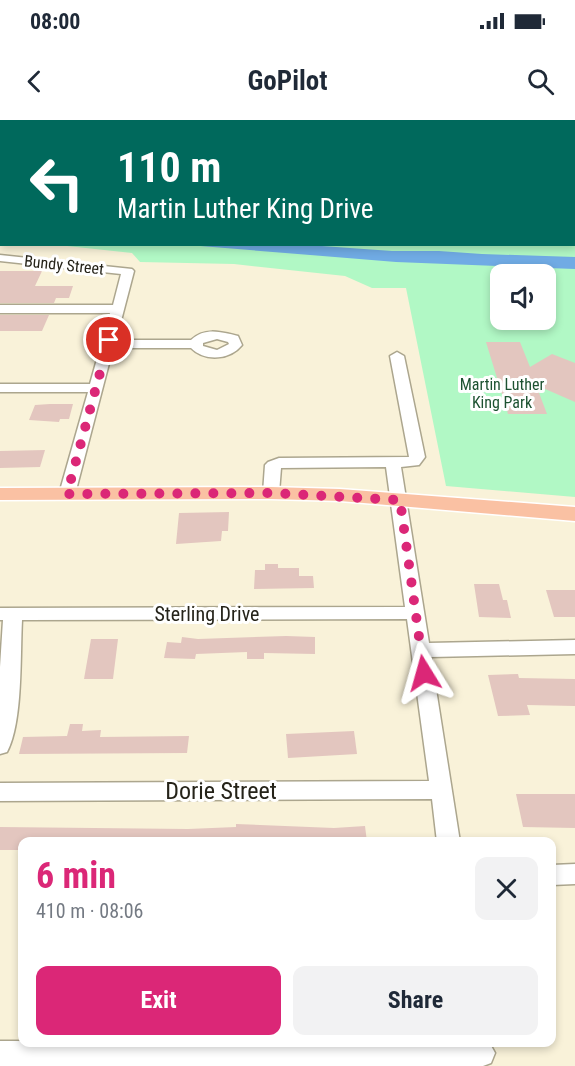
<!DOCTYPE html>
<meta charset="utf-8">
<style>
body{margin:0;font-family:"Roboto Condensed",sans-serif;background:#f2f2f3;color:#1f2937;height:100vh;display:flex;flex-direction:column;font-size:22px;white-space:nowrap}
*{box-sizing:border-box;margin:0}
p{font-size:20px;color:#747a83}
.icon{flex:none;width:33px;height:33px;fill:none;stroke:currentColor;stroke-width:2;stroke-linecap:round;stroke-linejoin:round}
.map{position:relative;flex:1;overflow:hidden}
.sheet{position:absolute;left:18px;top:717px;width:538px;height:210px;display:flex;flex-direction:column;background:#fff;border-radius:12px;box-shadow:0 3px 9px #0003}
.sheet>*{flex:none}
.hud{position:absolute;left:0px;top:0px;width:576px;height:126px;box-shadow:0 3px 9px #0003;background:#00695c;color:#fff;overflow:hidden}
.fabs{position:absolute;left:490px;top:144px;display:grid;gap:12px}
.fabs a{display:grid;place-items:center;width:66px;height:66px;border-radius:12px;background:#fff;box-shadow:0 3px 9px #0003;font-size:30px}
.pin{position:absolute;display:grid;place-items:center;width:51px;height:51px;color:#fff;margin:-26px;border:3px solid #fff;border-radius:50%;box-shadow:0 2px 6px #0007}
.me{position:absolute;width:66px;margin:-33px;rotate:352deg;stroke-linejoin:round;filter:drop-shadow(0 0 4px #0008)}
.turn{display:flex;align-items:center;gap:21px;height:126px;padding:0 18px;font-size:27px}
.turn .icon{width:78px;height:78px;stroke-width:2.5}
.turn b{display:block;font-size:42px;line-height:51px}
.round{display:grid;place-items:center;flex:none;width:63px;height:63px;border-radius:12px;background:#f2f2f3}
.overview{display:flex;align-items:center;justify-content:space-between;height:102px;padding:0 18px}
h1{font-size:36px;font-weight:700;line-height:45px;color:#db2777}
.cta{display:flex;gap:12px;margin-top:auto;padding:12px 18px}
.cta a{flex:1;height:69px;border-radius:12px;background:#db2777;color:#fff;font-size:24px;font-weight:700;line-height:69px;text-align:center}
.cta a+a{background:#f2f2f3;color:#1f2937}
.status{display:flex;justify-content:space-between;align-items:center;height:42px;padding:0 30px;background:#fff;direction:ltr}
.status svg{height:16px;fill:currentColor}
header{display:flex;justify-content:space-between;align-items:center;height:78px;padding:0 18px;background:#fff;font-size:27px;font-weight:700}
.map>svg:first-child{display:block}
.green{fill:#b1f8c5;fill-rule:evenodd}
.water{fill:#70abe4}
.building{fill:#e3c6bf}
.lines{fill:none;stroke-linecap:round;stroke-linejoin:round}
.minor-casing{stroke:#aca68e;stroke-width:3}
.major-casing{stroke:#fff;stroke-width:3}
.minor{fill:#fff;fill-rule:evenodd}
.major{fill:#fac1a3;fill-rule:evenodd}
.route{stroke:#db2777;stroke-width:10;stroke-dasharray:0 18}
.labels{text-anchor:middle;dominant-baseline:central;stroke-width:6;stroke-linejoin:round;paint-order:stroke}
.far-street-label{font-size:16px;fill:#252319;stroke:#fff}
.far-park-label{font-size:16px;fill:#1d5231;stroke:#fff}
.street-label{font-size:20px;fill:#252319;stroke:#fff}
.near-street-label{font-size:24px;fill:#252319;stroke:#fff}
</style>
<div class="status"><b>08:00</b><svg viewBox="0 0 49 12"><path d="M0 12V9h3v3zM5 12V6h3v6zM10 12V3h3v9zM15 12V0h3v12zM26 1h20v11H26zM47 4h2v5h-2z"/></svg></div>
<header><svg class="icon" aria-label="back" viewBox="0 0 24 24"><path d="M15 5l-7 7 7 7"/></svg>GoPilot<svg class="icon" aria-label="search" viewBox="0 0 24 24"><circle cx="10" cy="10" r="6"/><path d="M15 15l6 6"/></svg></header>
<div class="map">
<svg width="575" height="946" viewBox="0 0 575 946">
<rect width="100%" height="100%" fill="#f9f2d9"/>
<path class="green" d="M0 0H575V377L446 366 406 168H372L345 156 234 144 140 142 132 133 58 125 574 124V2H2L1 118ZM501 154H546V200H501Z"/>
<path class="water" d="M308 125 392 131H439L482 134 575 137V149L396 142 188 125Z"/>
<g class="building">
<path d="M0 151H42L35 166H73L69 178H56L54 183H0Z"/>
<path d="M0 195H49L42 211H0Z"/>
<path d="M486 222H520L530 247 552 234 575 243V282L536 265 547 294H508Z"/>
<path d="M50 284H73L69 299H60L59 302 29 300 35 285Z"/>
<path d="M45 330 40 347 0 348V331Z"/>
<path d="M229 392 228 411H222L221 421 176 424 179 393Z"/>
<path d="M265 444H278V448H299V456H313L314 468 254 469 255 450H265Z"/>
<path d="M474 464H499L503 480H507L511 498 479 497Z"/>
<path d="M546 470H575V497H554Z"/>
<path d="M286 516 315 517V534L264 533V539H247V532L196 534 195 539 164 538 167 522 181 523 182 517 198 519Z"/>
<path d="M91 519H118L113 559H84Z"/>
<path d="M518 554 519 558 575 559V586L527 585 530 595 498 596 488 555Z"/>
<path d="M70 604H83L82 611 101 610 100 617 189 616 187 633 19 634 23 617 67 616Z"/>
<path d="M354 611 357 634 288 638 286 614Z"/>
<path d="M516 674H575V708L523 707Z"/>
<path d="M236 704 334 708 365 706 367 722H22V730H0V707L188 709 236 707Z"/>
</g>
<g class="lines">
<g class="minor-casing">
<g id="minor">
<rect x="348" y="0" width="8" height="2"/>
<rect x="574" y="90" width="1" height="6"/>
<path d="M0 135 132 149 134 151 116 220H191C205 207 221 212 238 216L242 225C230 240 205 242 191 228H113L75 374 73 377H61L59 374 88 272H0V264H90L110 193H0V185H113L121 154 0 141ZM217 219 228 222 229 224 217 230 203 226V223Z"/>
<path d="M397 232 404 236 425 337 419 345 401 347 429 523 575 520V534L431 537 460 722H437L432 679 0 681V663L429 661 407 499 22 500C20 535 23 602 7 632L0 634V547L3 500H0V488L405 487 386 347 281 348 279 373 277 376H265L263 373 265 345 268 342 279 338 409 337 390 236Z"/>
<path d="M575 744V764L552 765V745Z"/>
<path d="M0 921 489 922 495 933 491 943 483 946H0Z"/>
</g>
</g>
<g class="major-casing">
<path id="major" d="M271 367 340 369 575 387V401L340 381 271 379 0 380V368Z"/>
</g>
<use href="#minor" class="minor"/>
<use href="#major" class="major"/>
</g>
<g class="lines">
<path class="route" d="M109 220 67 374 271 373 400 380 424 553"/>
</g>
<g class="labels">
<g class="far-street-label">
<text transform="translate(64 145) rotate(6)">Bundy Street</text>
</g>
<g class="far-park-label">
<text x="502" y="264">Martin Luther<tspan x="502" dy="18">King Park</tspan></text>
</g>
<g class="street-label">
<text x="207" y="494">Sterling Drive</text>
</g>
<g class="near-street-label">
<text x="221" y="671">Dorie Street</text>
</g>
</g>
</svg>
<div class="fabs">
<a><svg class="icon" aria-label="sound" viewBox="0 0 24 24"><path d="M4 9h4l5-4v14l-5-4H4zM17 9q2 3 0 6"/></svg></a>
</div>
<div class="pin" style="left:109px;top:220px;background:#d93025"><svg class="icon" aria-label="arrive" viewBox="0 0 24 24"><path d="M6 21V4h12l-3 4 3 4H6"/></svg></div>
<svg class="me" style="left:424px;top:553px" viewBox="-20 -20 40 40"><path d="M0-17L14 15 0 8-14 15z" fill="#db2777" stroke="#fff" stroke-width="4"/></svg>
<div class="hud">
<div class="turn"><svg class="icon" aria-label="left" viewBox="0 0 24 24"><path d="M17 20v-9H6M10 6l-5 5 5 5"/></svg><div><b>110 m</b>Martin Luther King Drive</div></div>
</div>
<section class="sheet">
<div class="overview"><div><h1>6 min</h1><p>410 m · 08:06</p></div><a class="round"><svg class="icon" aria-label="close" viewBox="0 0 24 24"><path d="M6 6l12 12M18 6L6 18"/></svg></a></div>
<div class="cta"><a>Exit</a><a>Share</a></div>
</section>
</div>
